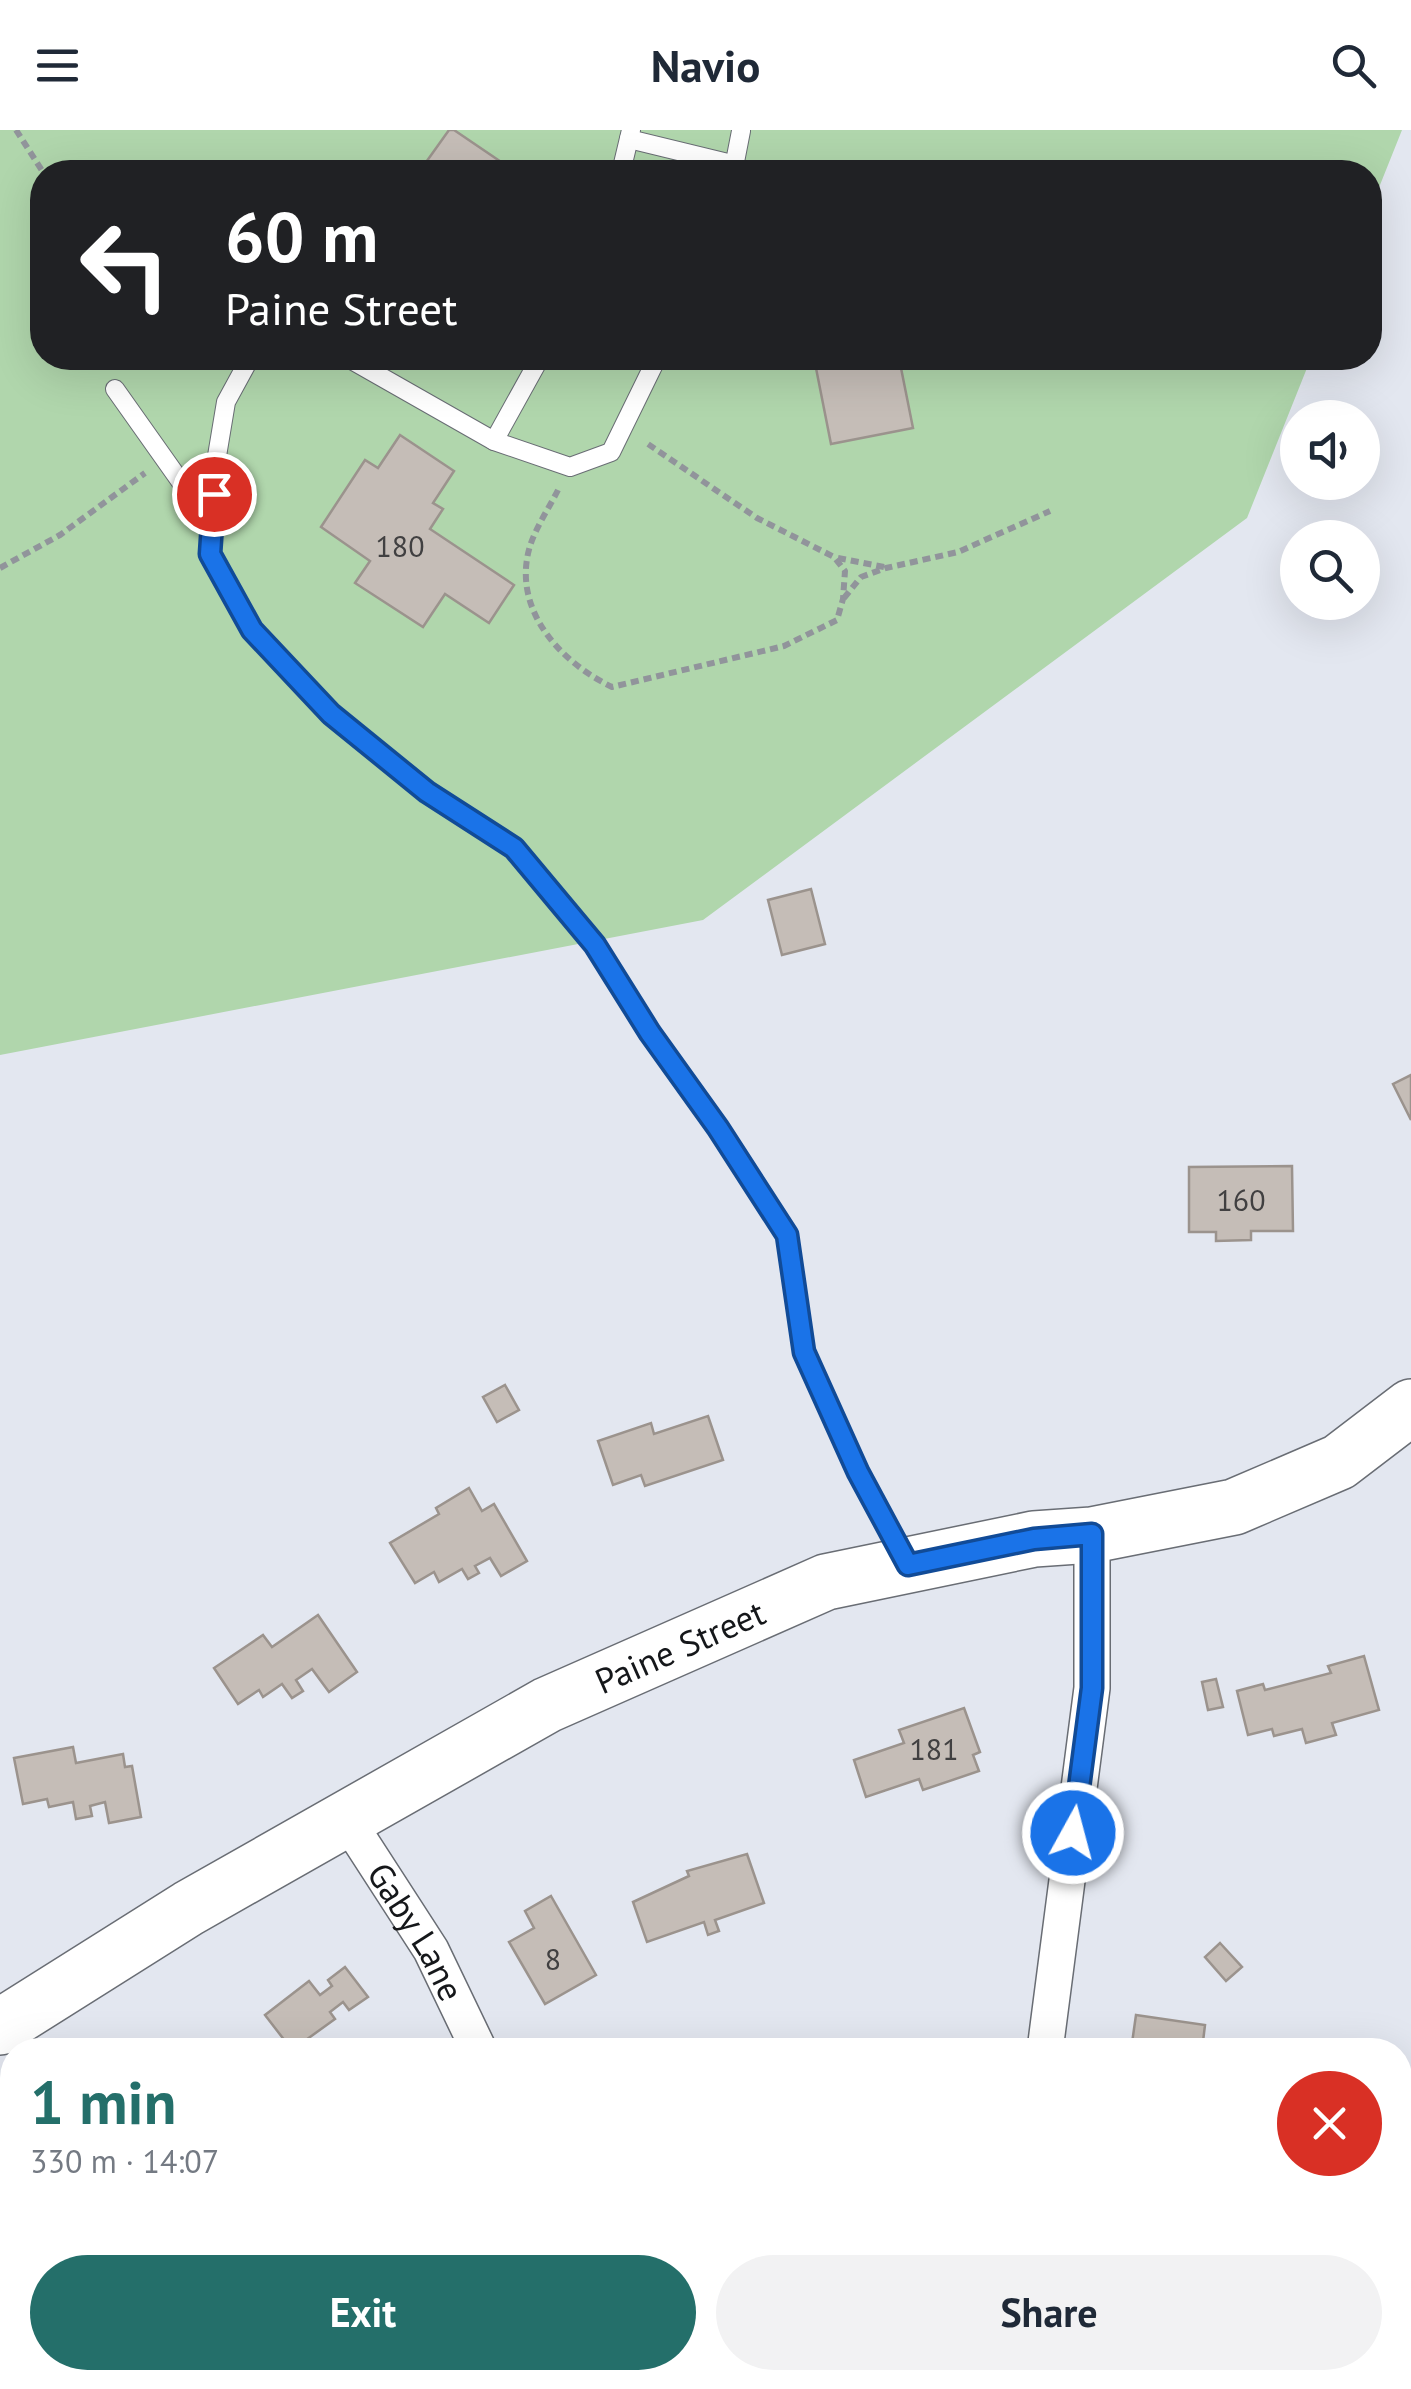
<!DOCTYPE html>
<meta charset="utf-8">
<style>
body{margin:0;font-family:"PT Sans",sans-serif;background:#f2f2f3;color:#1f2937;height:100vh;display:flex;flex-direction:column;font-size:38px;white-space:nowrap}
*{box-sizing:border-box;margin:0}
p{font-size:32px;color:#747a83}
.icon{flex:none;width:55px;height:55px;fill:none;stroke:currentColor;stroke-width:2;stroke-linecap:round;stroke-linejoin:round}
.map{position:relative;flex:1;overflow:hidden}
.side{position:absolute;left:0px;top:1908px;width:1412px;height:352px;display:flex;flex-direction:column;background:#fff;border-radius:40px 40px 0 0;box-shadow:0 10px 40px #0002}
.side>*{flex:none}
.hud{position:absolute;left:30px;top:30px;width:1352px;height:210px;border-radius:40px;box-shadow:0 10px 40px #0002;background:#202124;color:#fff;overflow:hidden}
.controls{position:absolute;left:1280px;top:270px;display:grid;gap:20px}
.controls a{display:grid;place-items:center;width:100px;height:100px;border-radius:50%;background:#fff;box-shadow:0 10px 40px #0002;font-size:50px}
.pin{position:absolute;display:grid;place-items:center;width:85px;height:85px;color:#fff;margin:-42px;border:5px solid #fff;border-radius:50%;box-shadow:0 2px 10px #0007}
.me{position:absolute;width:110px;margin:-55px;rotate:7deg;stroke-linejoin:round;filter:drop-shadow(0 0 8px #0008)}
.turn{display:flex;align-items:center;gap:35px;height:210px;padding:0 30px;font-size:45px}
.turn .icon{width:130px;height:130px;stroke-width:2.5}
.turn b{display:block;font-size:70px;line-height:85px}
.round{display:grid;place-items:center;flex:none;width:105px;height:105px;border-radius:52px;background:#f2f2f3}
.summary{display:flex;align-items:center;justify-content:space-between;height:170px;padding:0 30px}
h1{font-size:60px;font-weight:700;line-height:75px;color:#246f6a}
.button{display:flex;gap:20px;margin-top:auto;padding:20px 30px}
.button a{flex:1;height:115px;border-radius:60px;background:#246f6a;color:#fff;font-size:40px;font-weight:700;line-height:115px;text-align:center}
.button a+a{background:#f2f2f3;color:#1f2937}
header{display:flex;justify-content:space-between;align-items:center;height:130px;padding:0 30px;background:#fff;font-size:45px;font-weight:700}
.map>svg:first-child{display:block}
.green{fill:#b0d6ac}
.building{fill:#c5bdb7;stroke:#9b938d;stroke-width:2.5}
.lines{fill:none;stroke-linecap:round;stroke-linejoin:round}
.lane-casing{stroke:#696d74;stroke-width:20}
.street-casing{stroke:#696d74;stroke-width:38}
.primary-casing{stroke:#696d74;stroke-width:58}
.path{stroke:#91949b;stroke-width:6;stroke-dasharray:8 5;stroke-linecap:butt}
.lane{stroke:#fff;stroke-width:18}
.street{stroke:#fff;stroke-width:35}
.primary{stroke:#fff;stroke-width:55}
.route-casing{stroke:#114b97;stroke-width:25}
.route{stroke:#1a73e8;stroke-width:18}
.labels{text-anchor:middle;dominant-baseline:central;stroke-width:10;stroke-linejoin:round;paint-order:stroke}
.number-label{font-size:30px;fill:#414041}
.street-label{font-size:35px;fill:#15171a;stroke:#fff}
</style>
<header><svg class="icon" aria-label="menu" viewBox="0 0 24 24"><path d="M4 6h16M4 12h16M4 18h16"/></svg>Navio<svg class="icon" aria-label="search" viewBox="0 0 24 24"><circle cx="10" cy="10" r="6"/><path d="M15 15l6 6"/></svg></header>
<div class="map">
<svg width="1411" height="2259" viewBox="0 0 1411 2259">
<rect width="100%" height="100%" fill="#e3e7f0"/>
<path class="green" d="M0 0H1402L1370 80V42H42V228H1311L1247 388 703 790 0 925Z"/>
<g class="building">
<path d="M449 0H454L516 42H419Z"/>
<path d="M814 228H899L913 298 831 314Z"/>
<path d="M400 305 454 341 433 373 443 379 430 399 514 455 489 493 445 464 423 497 355 453 370 431 321 397 365 330 378 338Z"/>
<path d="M811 759 825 814 782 825 768 770Z"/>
<path d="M1411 945V990L1393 954Z"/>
<path d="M1292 1036 1293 1101H1251V1110L1216 1111V1102H1189V1037Z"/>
<path d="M505 1255 519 1280 497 1292 483 1267Z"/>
<path d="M708 1286 723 1330 645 1356 641 1345 613 1355 598 1311 651 1293 654 1304Z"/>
<path d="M469 1358 482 1381 494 1374 527 1431 501 1446 490 1428 475 1436 479 1443 468 1449 462 1439 439 1452 434 1442 415 1453 390 1413 439 1384 436 1378Z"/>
<path d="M318 1485 357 1542 329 1562 312 1539 296 1550 303 1561 292 1568 282 1554 263 1567 259 1560 238 1574 214 1538 263 1505 272 1517Z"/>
<path d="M1364 1526 1379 1580 1332 1593 1336 1605 1306 1613 1302 1599 1274 1606 1272 1599 1248 1605 1237 1561 1263 1554 1265 1560 1331 1543 1328 1536Z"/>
<path d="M1216 1549 1223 1577 1208 1580 1202 1552Z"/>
<path d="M964 1578 980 1622 973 1625 979 1641 923 1660 919 1649 866 1667 854 1630 904 1613 899 1600Z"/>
<path d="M73 1617 76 1633 123 1624 125 1637 132 1636 141 1687 109 1693 105 1672 90 1676 92 1686 76 1689 73 1672 49 1677 47 1669 23 1674 14 1628Z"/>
<path d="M747 1724 764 1773 715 1790 719 1801 708 1805 704 1792 647 1812 633 1772 689 1746 687 1741Z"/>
<path d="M551 1766 596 1845 545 1874 509 1812 534 1798 525 1781Z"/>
<path d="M1220 1813 1242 1837 1226 1851 1205 1827Z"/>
<path d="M345 1837 368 1867 349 1880 343 1872 330 1882 335 1889 292 1920 265 1885 309 1851 320 1865 332 1856 328 1850Z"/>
<path d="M1136 1885 1205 1895 1202 1920H1131Z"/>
<path d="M7 2091 12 2103V2164L0 2170V2095Z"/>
<path d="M425 2248H483L487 2259H429Z"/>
<path d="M863 2248H915L916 2259H864Z"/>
</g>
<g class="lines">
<g class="lane-casing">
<g id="lane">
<path d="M629 9 736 35"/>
<path d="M621 42 631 0"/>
<path d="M733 42 741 1"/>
<path d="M250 228 226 272 216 332 211 424 252 500 331 584 427 662 514 718 595 815 650 903 718 998 787 1105 804 1222 858 1342 905 1430"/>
<path d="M348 228 494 311 570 337 611 322 657 228"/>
<path d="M115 259 212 396"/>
<path d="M494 311 540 228"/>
</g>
</g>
<g class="street-casing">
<g id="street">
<path id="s1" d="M345 1687 431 1820 479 1920"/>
<path d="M1045 1920 1092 1558V1405"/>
<path d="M567 2248 570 2259"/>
<path d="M1001 2259 1003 2248"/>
</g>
</g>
<g class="primary-casing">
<g id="primary">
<path id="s2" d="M0 1897 189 1778 547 1575 826 1452 1034 1409 1092 1405 1234 1377 1339 1332 1411 1277"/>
</g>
</g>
<g class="path">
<path d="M16 0 43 42"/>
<path d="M558 360C549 378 536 397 530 416 511 479 560 532 612 557L784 516 837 490 843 469 845 441 834 427 757 388 645 312"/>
<path d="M838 428 884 437"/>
<path d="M0 438 60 405 145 343"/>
<path d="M844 468 861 447 886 438 958 422 1050 381"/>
</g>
<use href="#lane" class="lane"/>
<use href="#street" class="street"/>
<use href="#primary" class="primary"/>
</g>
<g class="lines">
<g class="route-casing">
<path id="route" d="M214 364 210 424 252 500 331 584 427 662 514 718 595 815 650 903 718 998 787 1105 804 1222 858 1342 908 1435 1034 1409 1092 1404V1558L1073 1703"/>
</g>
<use href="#route" class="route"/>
</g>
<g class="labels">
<g class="number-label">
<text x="400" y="415">180</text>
<text x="1241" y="1069">160</text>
<text x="934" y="1618">181</text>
<text x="553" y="1828">8</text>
</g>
<g class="street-label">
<text stroke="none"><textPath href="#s2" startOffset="780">Paine Street</textPath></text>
<text stroke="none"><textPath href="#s1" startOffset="135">Gaby Lane</textPath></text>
</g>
</g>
</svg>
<div class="controls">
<a><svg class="icon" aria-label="sound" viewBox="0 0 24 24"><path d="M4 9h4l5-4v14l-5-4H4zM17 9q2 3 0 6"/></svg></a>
<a><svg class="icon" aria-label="search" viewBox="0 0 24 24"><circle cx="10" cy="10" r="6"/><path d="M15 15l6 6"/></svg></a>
</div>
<div class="pin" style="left:214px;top:364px;background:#d93025"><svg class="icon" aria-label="arrive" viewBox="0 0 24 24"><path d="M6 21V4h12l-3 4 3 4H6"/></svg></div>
<svg class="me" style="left:1073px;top:1703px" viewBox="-20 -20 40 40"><circle r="17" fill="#1a73e8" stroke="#fff" stroke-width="3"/><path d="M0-11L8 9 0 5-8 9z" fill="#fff"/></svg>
<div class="hud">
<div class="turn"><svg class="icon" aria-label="left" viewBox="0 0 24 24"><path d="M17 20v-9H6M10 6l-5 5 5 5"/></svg><div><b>60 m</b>Paine Street</div></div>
</div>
<section class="side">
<div class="summary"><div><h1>1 min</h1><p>330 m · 14:07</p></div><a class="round" style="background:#d93025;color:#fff"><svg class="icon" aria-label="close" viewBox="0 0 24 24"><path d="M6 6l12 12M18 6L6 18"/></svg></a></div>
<div class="button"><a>Exit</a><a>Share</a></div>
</section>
</div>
